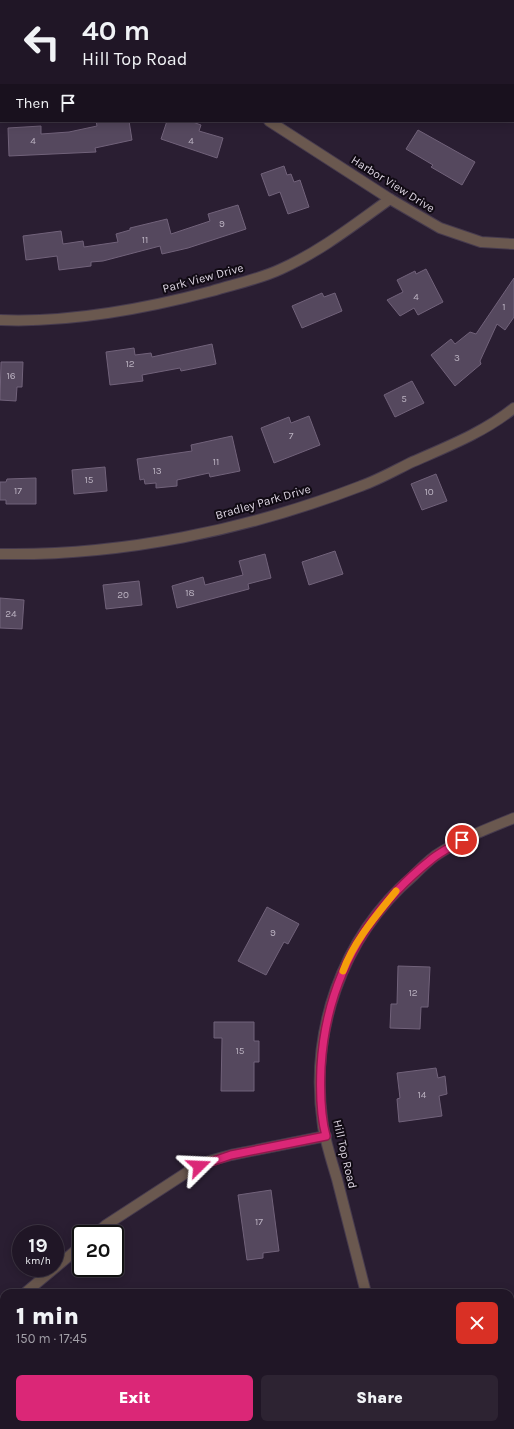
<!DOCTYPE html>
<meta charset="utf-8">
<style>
body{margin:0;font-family:Karla,sans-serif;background:#2d2332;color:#f1f3f6;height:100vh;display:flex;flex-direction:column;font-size:15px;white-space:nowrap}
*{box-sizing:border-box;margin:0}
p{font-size:13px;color:#a29fa7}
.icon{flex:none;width:22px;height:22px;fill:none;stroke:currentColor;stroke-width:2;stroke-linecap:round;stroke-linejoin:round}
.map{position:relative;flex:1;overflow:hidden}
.details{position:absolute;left:0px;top:1289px;width:514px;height:140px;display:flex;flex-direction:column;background:#201626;border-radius:12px 12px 0 0;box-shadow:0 2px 10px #0003,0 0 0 1px #3d3543}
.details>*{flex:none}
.top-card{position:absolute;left:0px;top:0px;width:514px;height:122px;box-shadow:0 2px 10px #0003,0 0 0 1px #3d3543;background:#201626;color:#f1f3f6;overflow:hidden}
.speed{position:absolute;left:12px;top:1225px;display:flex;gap:8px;font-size:20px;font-weight:700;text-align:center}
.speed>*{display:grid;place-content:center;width:52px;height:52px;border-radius:50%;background:#201626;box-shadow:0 2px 10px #0003,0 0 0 1px #3d3543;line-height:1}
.speed small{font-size:10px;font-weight:400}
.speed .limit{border:2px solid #111;border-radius:6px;background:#fff;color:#111}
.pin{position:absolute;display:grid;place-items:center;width:34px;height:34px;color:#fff;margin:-17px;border:2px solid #fff;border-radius:50%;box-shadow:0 1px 4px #0007}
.me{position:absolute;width:44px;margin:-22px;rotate:69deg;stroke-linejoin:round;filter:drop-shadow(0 0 3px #0008)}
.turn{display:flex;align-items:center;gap:14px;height:84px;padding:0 16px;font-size:18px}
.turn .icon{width:52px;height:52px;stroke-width:2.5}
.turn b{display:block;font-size:28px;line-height:34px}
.then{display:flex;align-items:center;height:38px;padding:0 16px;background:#0003;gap:8px;font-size:15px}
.round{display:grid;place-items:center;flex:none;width:42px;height:42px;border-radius:6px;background:#2d2332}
.overview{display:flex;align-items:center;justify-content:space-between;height:68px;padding:0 16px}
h1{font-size:24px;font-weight:800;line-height:30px}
.primary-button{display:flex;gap:8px;margin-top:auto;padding:8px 16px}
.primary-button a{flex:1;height:46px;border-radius:6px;background:#db2777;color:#fff;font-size:16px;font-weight:800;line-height:46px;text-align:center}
.primary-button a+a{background:#2d2332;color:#f1f3f6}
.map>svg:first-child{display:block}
.green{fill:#163a25}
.building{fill:#55485e;stroke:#71627a}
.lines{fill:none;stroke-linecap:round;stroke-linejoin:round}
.lane-casing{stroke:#473b4e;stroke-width:12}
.street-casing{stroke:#473b4e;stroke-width:12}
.lane{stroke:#6a584f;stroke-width:10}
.street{stroke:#6a584f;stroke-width:10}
.route-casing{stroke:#8e194d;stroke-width:10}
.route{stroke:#db2777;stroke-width:7}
.slow{stroke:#f59e0b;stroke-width:7}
.labels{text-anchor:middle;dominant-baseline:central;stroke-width:4;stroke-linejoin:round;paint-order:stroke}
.number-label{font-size:10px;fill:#bbb2c1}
.street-label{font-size:12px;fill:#ddd5e2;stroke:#100a13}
</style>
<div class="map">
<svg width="514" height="1429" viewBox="0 0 514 1429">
<rect width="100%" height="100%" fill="#2a1e32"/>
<path class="green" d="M294 0H496L296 1Z"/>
<g class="building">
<path d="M96 121H129L132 140 95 148 96 152 9 156 8 128 41 126V134L69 132 97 126Z"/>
<path d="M167 121H190L201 125 199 131 223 138 217 158 161 139Z"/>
<path d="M418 130 475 162 462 185 431 167 433 165 406 149Z"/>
<path d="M284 166 287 175 291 174 294 182 300 180 309 207 288 214 280 192 269 196 261 174Z"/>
<path d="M238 205 246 229 188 248 162 254 160 246 103 261 91 262V266L59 270 57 256 26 260 23 236 61 231 63 244 83 241 84 247 118 242 116 234 130 230V228L167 219 171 234 210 221 208 214Z"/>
<path d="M426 269 443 302 418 315 414 308 400 316 387 300 403 292 397 280 415 271 416 274Z"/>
<path d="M514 278V317L505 330 497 324 480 361 481 364 455 386 431 355 451 339 455 344 470 332 476 334Z"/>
<path d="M322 293 324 297 335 293 342 311 302 328 292 306Z"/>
<path d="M212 344 216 364 181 371 180 368 142 375 143 381 110 385 106 352 134 348 135 355 151 353 152 357Z"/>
<path d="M1 362H23L22 387H17L16 401 0 400Z"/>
<path d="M412 381 424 403 395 417 384 395Z"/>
<path d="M309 416 320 445 274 463 261 428 289 417 291 423Z"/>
<path d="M232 436 240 471 210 477 209 473 177 480V486L156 488V483L145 484 144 479 140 480 137 459 192 451 191 445Z"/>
<path d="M105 467 107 491 74 494 72 470Z"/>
<path d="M436 474 447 501 422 510 411 484Z"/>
<path d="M36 478V504H6V500H0V482H6L7 479Z"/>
<path d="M335 551 343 574 309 585 302 562Z"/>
<path d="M265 554 271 578 248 584 249 589 177 608 172 586 203 577 205 585 243 575 239 561Z"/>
<path d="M139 581 142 605 106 609 103 585Z"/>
<path d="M0 598 24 600 22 629 0 628Z"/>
<path d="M267 907 299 924 288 944 284 942 266 975 238 961Z"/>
<path d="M398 966 430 967 428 1007H421L420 1029 390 1028 391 1004H397Z"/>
<path d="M214 1022H254V1041H259V1062H254V1091H221L222 1038H214Z"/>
<path d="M436 1068 438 1078 445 1076 447 1094 439 1096 442 1116 399 1122 397 1099 400 1098 397 1073Z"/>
<path d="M271 1190 279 1251 263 1253V1258L247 1260 238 1195Z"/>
</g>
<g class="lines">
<g class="lane-casing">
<g id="lane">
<path d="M96 1234 106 1225 189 1171 209 1161 231 1155 326 1136"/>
<path d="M25 1293 81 1246"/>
<path d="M0 1314 4 1311"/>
</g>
</g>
<g class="street-casing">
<g id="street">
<path d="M70 0 71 1"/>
<path d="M0 88H1"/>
<path d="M269 121 390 199 440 228 481 242 514 244"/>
<path d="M0 320C71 323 144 309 212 291 235 284 260 279 281 269 321 251 355 224 390 199"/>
<path d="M0 554C122 556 247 530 361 486 378 480 394 471 410 463 446 447 483 433 514 408"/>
<path d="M366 1293C356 1255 347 1217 337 1179 332 1162 326 1144 323 1126 309 1033 341 938 413 876 420 869 427 862 435 856 460 839 487 829 514 818"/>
</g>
</g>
<use href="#lane" class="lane"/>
<use href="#street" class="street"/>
</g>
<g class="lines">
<g class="route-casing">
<path id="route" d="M199 1166 231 1155 326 1136C320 1114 320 1089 321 1067 326 980 366 911 433 858 442 851 453 846 462 840"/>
</g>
<use href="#route" class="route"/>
<path class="slow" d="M343 971C354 941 376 916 396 891"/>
</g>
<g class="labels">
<g class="number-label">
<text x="33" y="141">4</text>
<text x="191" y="141">4</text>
<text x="222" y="224">9</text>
<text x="145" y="240">11</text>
<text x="416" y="297">4</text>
<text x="504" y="307">1</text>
<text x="457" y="358">3</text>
<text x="130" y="364">12</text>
<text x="11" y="376">16</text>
<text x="404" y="399">5</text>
<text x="291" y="436">7</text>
<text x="216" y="462">11</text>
<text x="157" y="471">13</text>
<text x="89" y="480">15</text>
<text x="18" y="491">17</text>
<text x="429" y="492">10</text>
<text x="190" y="593">18</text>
<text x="123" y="595">20</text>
<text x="11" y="614">24</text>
<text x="273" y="933">9</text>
<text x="413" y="993">12</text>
<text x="240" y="1051">15</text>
<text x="422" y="1095">14</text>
<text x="259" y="1222">17</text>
</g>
<g class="street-label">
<text transform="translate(393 184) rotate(32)">Harbor View Drive</text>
<text transform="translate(203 278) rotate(-15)">Park View Drive</text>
<text transform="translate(263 502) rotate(-16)">Bradley Park Drive</text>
<text transform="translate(345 1154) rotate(77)">Hill Top Road</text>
</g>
</g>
</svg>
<div class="speed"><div>19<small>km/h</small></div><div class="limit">20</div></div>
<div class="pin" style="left:462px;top:840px;background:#d93025"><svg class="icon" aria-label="arrive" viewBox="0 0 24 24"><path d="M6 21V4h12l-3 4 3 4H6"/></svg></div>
<svg class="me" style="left:199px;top:1166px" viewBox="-20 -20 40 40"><path d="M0-17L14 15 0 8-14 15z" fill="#db2777" stroke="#fff" stroke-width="4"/></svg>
<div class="top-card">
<div class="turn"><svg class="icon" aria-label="left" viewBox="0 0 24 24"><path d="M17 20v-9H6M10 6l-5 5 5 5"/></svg><div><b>40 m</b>Hill Top Road</div></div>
<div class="then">Then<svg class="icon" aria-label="arrive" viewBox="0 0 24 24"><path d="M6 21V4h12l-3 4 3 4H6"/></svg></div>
</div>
<section class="details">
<div class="overview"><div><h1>1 min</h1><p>150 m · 17:45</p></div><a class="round" style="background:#d93025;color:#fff"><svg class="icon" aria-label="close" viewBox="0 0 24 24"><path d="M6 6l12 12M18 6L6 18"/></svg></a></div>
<div class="primary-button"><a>Exit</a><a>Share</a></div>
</section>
</div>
